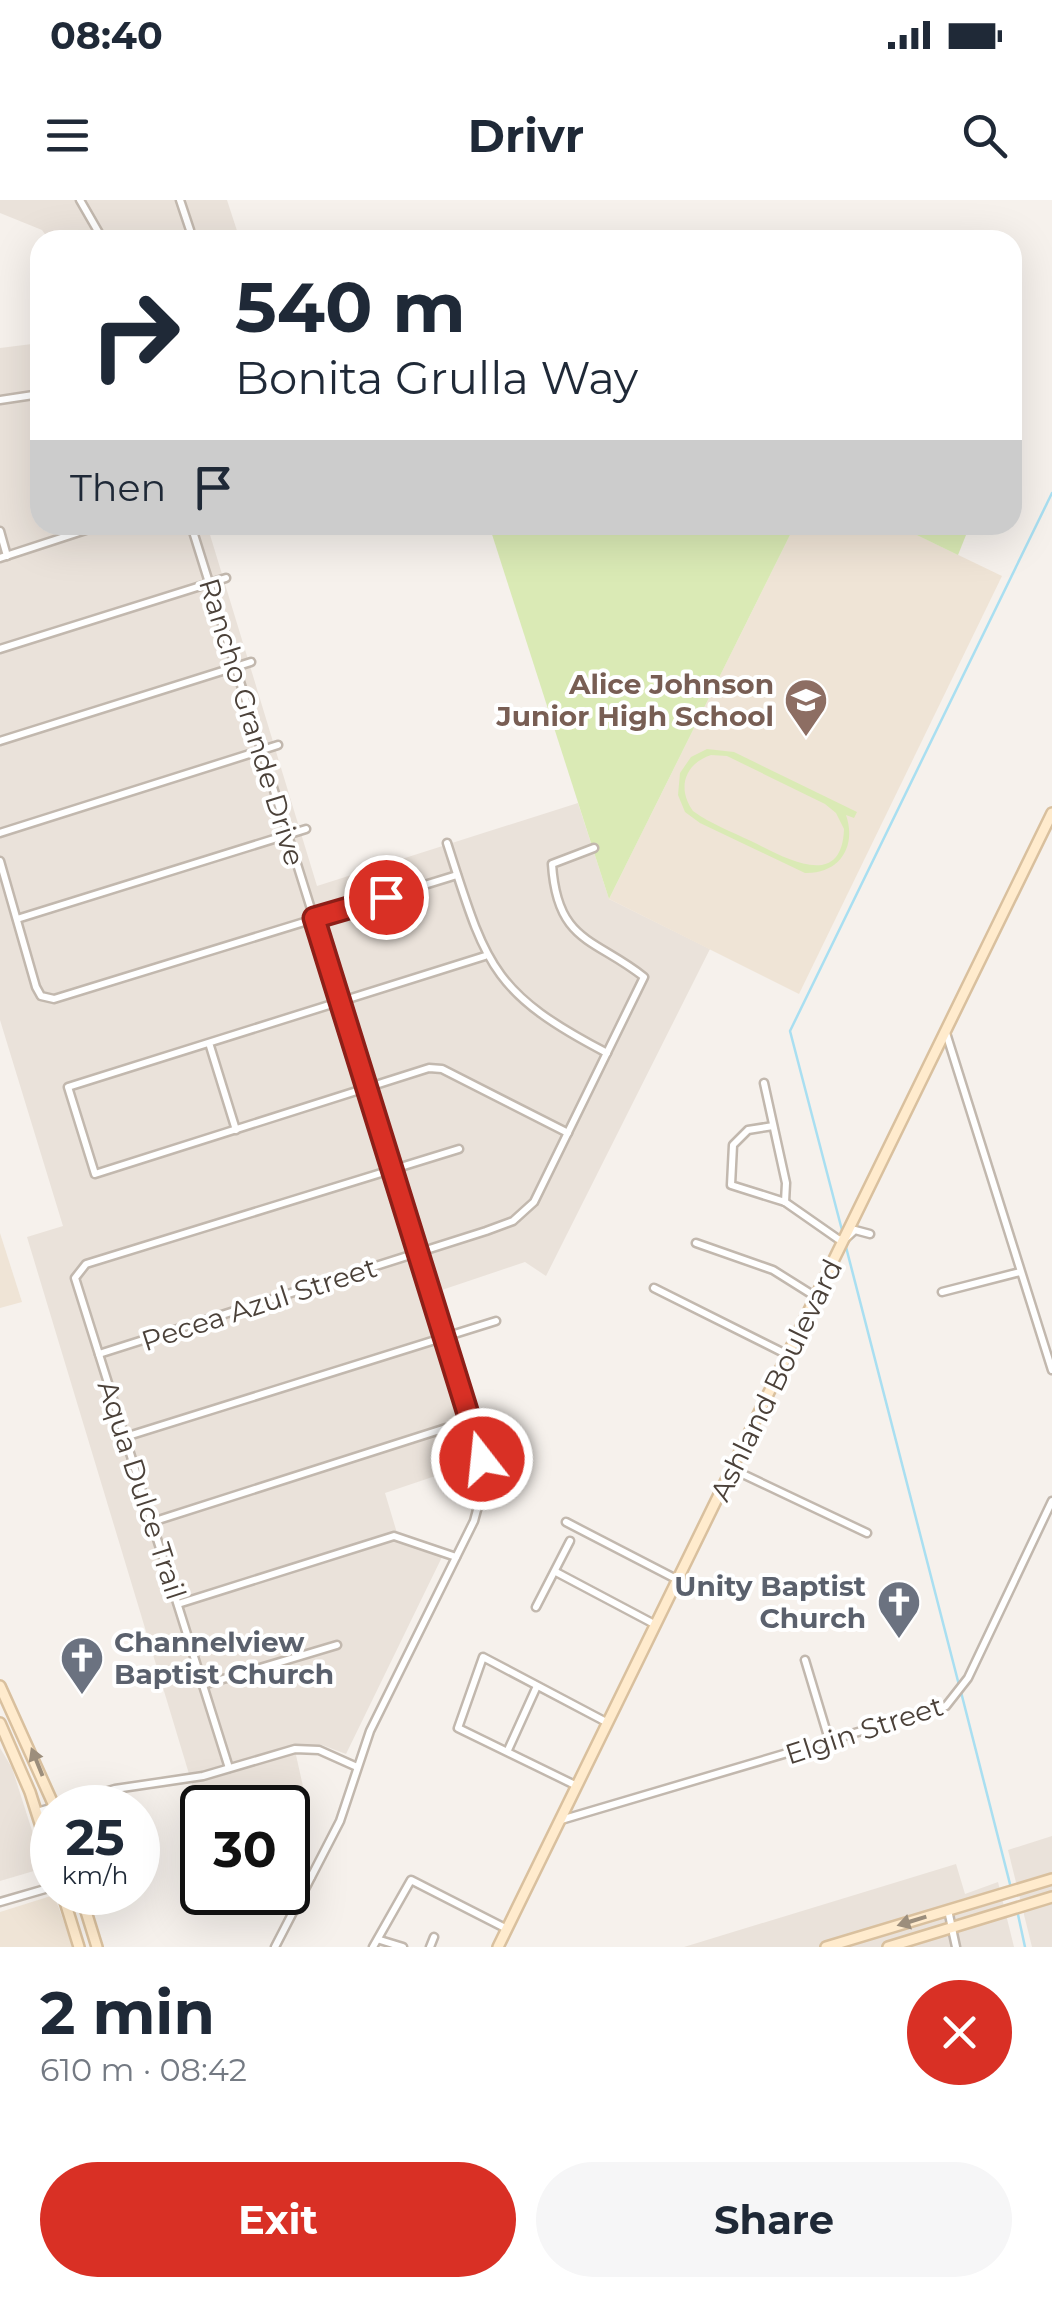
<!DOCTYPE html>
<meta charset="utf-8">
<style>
body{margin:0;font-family:Montserrat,sans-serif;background:#f6f6f7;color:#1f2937;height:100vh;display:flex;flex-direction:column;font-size:38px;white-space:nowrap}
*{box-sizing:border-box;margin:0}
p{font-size:32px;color:#747a83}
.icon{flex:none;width:55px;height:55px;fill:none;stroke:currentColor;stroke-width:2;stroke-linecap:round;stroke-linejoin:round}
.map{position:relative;height:1747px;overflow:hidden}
.drawer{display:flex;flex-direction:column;background:#fff;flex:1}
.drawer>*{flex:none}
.hud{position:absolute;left:30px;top:30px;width:992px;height:305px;border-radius:30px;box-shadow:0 10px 40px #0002;background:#fff;color:#1f2937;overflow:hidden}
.speed{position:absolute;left:30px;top:1585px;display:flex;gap:20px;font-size:50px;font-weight:700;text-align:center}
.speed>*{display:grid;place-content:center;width:130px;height:130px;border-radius:50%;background:#fff;box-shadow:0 10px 40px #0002;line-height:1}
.speed small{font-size:25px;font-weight:400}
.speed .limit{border:5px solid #111;border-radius:15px;background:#fff;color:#111}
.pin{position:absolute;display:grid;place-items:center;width:85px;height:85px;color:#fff;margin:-42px;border:5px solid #fff;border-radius:50%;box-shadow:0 2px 10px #0007}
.me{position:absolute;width:110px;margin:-55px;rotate:344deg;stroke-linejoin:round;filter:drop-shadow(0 0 8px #0008)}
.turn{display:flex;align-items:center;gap:35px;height:210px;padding:0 40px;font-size:45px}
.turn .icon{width:130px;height:130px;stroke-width:2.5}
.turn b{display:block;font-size:70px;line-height:85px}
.then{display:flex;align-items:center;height:95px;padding:0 40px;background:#0003;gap:20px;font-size:38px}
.round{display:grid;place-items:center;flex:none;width:105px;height:105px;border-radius:52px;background:#f6f6f7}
.head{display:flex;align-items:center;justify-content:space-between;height:170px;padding:0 40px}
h1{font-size:60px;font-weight:700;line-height:75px}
.primary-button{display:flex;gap:20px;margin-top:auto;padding:20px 40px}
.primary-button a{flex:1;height:115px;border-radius:60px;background:#d93025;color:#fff;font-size:40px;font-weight:700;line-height:115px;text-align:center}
.primary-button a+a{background:#f6f6f7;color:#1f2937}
.status{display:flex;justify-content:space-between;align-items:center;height:70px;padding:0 50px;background:#fff;direction:ltr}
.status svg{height:28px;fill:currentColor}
header{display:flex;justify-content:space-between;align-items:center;height:130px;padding:0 40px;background:#fff;font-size:45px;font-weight:700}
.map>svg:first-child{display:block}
.residential{fill:#eae2da}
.education{fill:#efe4d6}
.green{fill:#daeab5;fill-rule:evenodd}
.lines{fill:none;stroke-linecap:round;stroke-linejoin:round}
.stream{stroke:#a9dff1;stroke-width:2.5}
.street-casing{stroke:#c2b8ae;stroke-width:11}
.secondary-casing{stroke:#d9c09e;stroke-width:14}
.street{stroke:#fff;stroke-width:6}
.secondary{stroke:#ffebcd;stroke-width:9}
.oneway{fill:#9c8e7c}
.route-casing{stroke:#8d1f18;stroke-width:25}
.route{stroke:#d93025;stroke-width:18}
.labels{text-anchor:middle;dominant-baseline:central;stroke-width:8;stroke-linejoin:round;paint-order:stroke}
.education-label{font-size:28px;font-weight:bold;fill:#785e54;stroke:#fff;text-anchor:end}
.street-label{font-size:28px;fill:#4b4139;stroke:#fff}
.worship-label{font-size:28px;font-weight:bold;fill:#5b616d;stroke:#fff;text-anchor:end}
</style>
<div class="status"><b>08:40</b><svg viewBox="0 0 49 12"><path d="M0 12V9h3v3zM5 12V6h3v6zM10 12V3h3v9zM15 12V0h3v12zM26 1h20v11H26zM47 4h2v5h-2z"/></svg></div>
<header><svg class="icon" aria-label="menu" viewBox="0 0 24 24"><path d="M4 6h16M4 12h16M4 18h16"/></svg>Drivr<svg class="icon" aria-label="search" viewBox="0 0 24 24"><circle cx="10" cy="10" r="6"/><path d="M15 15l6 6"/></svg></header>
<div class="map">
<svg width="1052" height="1747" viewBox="0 0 1052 1747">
<rect width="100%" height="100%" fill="#f6f1ec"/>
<g class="residential">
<path d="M0 0H227L240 40H49L42 30 0 13Z"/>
<path d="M40 143V325H207L317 686 578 603 609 699 710 749 546 1076 525 1062 427 1095 474 1263 385 1293 400 1343 443 1355 346 1554 322 1545 294 1546 304 1591 241 1607 202 1608V1617L27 1037 63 1026 0 820V148Z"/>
<path d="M0 1548 12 1568 44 1668 0 1681Z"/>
<path d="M1052 1636V1747H1032L1008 1650Z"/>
<path d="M956 1664 965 1694 998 1682 1014 1747H684Z"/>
</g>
<g class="education">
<path d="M795 325H896L1002 376 799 794 609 699Z"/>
<path d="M0 1033 22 1102 0 1108Z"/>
<path d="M54 1695 73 1747H0V1712Z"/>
</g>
<g class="green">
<path d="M489 325H795L609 699Z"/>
<path d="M896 325H970L958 355Z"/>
<path d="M707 549 734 552 857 612 854 618 846 615C857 647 839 674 805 673L700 623 685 612 678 595 680 573 691 557ZM711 555 727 556 825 604 836 613 844 629C842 693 782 656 751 641 732 632 711 624 693 611 677 589 684 564 711 555Z"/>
</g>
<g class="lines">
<g class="stream">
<path d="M843 1034 790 831 1052 293"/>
<path d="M846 1047 959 1485"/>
<path d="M961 1492 1011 1688"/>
<path d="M1017 1710 1025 1747"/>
</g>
<g class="street-casing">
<g id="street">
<path d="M80 0 103 40"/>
<path d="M180 0 190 30"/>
<path d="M0 200 40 194"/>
<path d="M191 325 472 1224 484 1284 474 1321 370 1531 340 1621 275 1747"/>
<path d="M0 331 7 356"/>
<path d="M0 358 101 325"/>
<path d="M0 449 226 378"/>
<path d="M0 541 251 462"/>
<path d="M0 633 278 545"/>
<path d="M447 643C486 764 490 792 607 853"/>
<path d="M0 661 36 787 41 796 54 799 457 675"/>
<path d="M17 719 306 629"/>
<path d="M485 756 68 887 95 974 429 868 442 869 568 933"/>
<path d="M946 833 1052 1170"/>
<path d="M210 846 236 930"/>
<path d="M764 883 786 983 785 1002"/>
<path d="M773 926 748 930 733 945 731 985 785 1002 838 1039 844 1040 855 1030 870 1034"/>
<path d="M696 1043 773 1070 816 1097"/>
<path d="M654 1088 788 1155"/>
<path d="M942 1092 1020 1072"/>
<path d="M99 1154 486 1031 513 1021 534 1002 644 777C595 738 557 743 552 664L594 648"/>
<path d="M125 1237 496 1121"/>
<path d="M732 1269 867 1333"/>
<path d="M152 1322 471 1220"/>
<path d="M566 1322 678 1380"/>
<path d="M556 1372 656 1425"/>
<path d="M178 1404 394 1336 456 1357"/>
<path d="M536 1407 570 1341"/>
<path d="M805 1460 830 1543"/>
<path d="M203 1485 337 1445"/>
<path d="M508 1550 537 1486"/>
<path d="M229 1568 75 1078 86 1064 459 949"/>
<path d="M577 1586 458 1528 483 1457 608 1523"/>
<path d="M37 1612 115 1589 203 1576 295 1549 319 1550 357 1567"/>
<path d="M561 1620 946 1506 968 1478 1052 1301"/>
<path d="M288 1666 311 1677"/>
<path d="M288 1686 303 1693"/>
<path d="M0 1702 52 1687"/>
<path d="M948 1710 956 1747"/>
<path d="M380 1740 403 1747"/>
<path d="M373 1747 411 1680 507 1729"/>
<path d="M430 1747 434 1737"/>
</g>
</g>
<g class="secondary-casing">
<g id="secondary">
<path d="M0 1486 55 1608"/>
<path d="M0 1523 30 1592 52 1661"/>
<path d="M62 1692 79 1747"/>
<path d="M80 1692 97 1747"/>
<path d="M498 1747 1052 613"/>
<path d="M826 1747 1052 1679"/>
<path d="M888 1747 1052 1697"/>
</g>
</g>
<use href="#street" class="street"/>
<use href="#secondary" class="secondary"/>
</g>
<defs><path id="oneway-solid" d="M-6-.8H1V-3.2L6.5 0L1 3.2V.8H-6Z" transform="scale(2.5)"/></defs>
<g class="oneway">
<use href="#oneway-solid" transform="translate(37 1562) rotate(-112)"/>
<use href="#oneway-solid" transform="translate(912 1721) rotate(163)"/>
</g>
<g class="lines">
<g class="route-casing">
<path id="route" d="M386 697 314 718 482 1259"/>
</g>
<use href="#route" class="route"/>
</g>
<defs>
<g id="school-pin" transform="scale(2.25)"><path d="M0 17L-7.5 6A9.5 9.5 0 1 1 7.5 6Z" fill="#8d6e63" stroke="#fff"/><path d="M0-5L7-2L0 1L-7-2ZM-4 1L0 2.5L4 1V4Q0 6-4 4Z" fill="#fff"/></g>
<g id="church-pin" transform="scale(2.25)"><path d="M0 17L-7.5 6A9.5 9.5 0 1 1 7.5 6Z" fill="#6b7280" stroke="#fff"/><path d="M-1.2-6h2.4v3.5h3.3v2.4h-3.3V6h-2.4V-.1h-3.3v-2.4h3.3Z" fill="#fff"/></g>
</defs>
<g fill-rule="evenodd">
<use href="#school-pin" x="806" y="500"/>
<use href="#church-pin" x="899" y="1402"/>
<use href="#church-pin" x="82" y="1458"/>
</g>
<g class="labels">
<g class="education-label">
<text x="774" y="484">Alice Johnson<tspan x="774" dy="32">Junior High School</tspan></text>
</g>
<g class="street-label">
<text transform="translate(252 522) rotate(73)">Rancho Grande Drive</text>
<text transform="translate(259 1104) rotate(-18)">Pecea Azul Street</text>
<text transform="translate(776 1180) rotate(-64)">Ashland Boulevard</text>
<text transform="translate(142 1290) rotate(72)">Aqua Dulce Trail</text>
<text transform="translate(864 1530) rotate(-18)">Elgin Street</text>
</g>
<g class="worship-label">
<text x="866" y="1386">Unity Baptist<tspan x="866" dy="32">Church</tspan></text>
<text x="114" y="1442" text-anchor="start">Channelview<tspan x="114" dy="32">Baptist Church</tspan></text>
</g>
</g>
</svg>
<div class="speed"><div>25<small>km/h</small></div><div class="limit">30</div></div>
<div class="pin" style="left:386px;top:697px;background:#d93025"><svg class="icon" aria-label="arrive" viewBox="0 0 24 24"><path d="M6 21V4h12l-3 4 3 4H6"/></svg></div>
<svg class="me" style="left:482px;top:1259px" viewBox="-20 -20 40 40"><circle r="17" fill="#d93025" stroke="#fff" stroke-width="3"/><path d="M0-11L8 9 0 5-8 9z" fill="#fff"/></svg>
<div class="hud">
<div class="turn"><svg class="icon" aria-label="right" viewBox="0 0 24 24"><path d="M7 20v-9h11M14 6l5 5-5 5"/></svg><div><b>540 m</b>Bonita Grulla Way</div></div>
<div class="then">Then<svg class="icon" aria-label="arrive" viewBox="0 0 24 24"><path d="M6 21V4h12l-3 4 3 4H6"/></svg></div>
</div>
</div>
<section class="drawer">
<div class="head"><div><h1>2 min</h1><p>610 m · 08:42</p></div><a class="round" style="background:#d93025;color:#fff"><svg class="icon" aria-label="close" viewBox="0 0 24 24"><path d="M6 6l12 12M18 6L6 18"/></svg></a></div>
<div class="primary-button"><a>Exit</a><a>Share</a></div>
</section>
